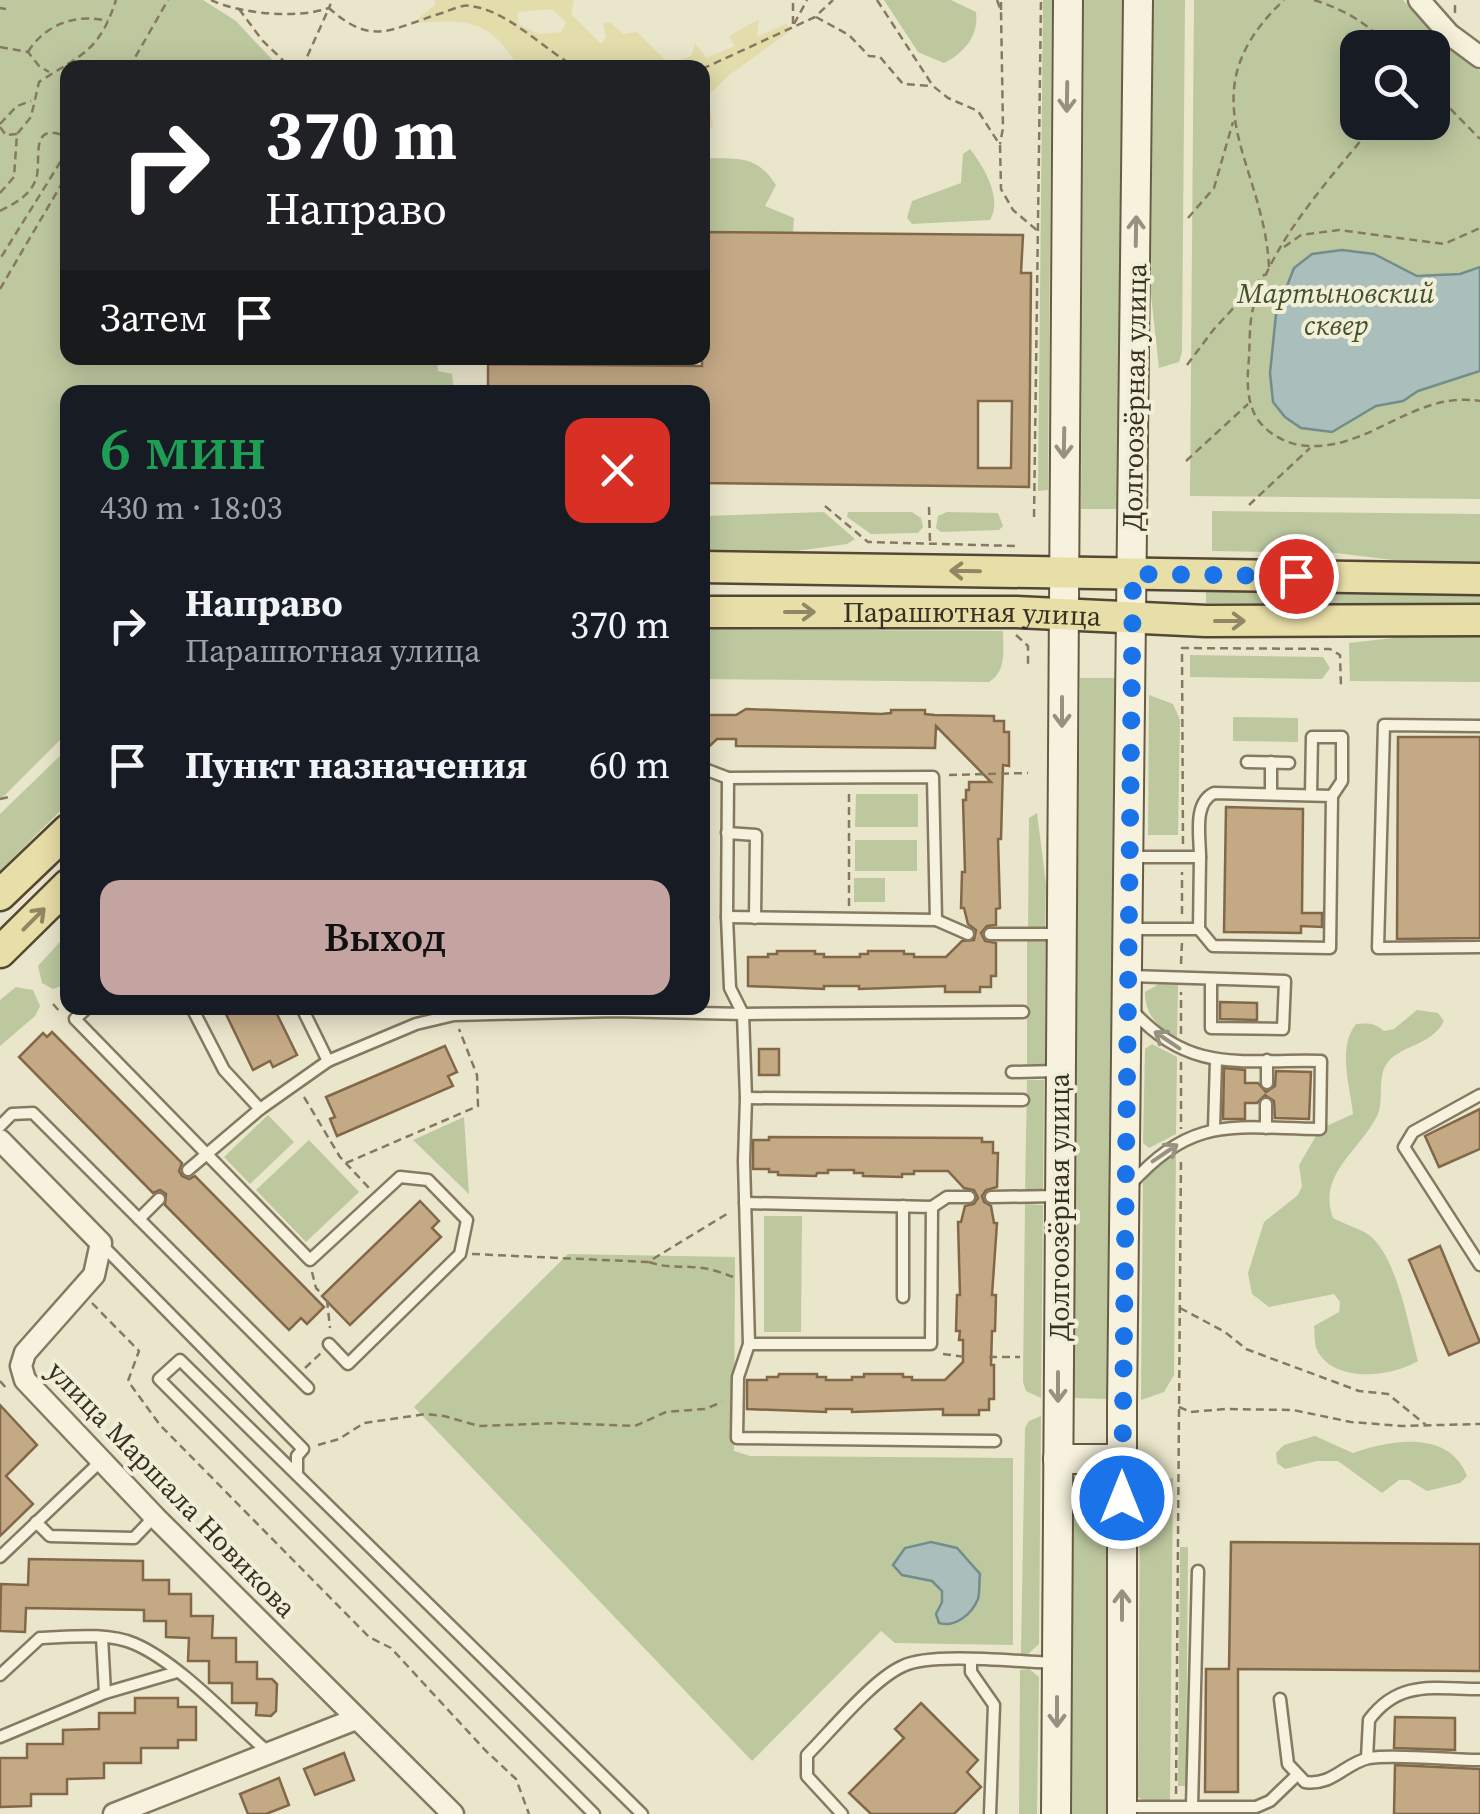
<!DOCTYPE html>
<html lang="ru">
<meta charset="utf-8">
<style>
body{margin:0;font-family:"Source Serif 4",serif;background:#20242c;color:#f1f3f6;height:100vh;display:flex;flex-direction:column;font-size:38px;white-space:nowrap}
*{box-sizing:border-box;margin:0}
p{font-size:32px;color:#9ea1a6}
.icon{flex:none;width:55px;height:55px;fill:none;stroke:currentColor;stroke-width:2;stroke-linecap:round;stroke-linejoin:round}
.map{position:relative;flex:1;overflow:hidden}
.drawer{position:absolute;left:60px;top:385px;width:650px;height:630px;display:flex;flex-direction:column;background:#171b24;border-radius:20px;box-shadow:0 5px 25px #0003}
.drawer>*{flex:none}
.hud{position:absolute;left:60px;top:60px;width:650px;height:305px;border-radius:20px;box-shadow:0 5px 25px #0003;background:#202124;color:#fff;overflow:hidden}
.controls{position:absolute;left:1340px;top:30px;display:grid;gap:20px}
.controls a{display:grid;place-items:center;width:110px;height:110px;border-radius:20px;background:#171b24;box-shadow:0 5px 25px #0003;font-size:50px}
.pin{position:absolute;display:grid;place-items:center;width:85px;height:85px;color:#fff;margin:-42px;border:5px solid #fff;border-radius:50%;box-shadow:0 2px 10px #0007}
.me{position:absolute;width:110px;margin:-55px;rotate:0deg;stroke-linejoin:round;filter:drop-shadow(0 0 8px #0008)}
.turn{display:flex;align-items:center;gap:35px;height:210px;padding:0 40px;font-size:45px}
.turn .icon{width:130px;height:130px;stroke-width:2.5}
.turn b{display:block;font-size:70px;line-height:85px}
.then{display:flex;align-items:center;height:95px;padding:0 40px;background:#0003;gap:20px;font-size:38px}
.round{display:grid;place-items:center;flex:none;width:105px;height:105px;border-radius:20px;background:#20242c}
.head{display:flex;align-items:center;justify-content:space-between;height:170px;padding:0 40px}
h1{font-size:60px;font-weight:600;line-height:75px;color:#1e9e55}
.primary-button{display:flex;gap:20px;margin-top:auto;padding:20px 40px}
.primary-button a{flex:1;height:115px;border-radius:20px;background:#c4a4a0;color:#111;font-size:40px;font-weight:600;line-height:115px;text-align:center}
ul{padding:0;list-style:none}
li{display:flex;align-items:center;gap:30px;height:140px;padding:0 40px}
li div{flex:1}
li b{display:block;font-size:38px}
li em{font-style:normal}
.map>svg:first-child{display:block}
.green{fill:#bdc89f;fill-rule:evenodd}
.sand{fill:#e3dcab;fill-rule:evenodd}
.water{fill:#aabfbc;stroke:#728d8b;stroke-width:2.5}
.building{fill:#c4a985;stroke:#826849;stroke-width:2.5;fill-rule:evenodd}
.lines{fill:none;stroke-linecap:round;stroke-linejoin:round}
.lane-casing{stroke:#857a61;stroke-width:15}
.street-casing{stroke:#857a61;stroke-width:25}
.secondary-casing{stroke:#675b44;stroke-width:32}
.primary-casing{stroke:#544834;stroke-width:35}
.path{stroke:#857a61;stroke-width:2.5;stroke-dasharray:8 5;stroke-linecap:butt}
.lane{stroke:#f6f2dd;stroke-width:10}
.street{stroke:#f6f2dd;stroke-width:20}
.secondary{stroke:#f6f2dd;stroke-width:28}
.primary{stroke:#e8dea7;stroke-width:30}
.oneway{stroke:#979180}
.oneway2{stroke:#908764}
.route{stroke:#1a73e8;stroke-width:18;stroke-dasharray:0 32.4}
.labels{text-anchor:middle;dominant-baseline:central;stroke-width:8;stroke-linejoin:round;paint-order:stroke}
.park-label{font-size:28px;font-style:italic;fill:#42522b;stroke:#f2efd9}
.street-label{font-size:28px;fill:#383022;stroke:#f2efd9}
</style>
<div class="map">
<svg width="1480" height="1814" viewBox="0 0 1480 1814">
<rect width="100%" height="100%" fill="#eae6cb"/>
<g class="green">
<path d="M0 0H203L236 21 279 67 68 68V358H437L438 371 452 374 454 392H68L67 733 0 800Z"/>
<path d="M884 0H951L976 12C979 36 964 53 944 63L918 52Z"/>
<path d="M1043 0H1052L1048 490 1038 491Z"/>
<path d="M1084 0H1122L1119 509H1081Z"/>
<path d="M1153 0H1185L1182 352 1179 362 1159 368 1151 295Z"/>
<path d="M1194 0H1403L1444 45 1480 71V499L1190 496ZM1358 48H1432V122H1358Z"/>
<path d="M970 149C984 167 1003 199 990 220L912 224 907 218 912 201 961 183 963 154Z"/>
<path d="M703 158C736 159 757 154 776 185L765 206 794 218 793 233 703 232Z"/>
<path d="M1212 511 1480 514V563L1409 562 1336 553 1212 551Z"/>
<path d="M824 512 855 539 847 544 789 552 703 550V516Z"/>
<path d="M848 512H912L921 518 923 527 918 533 871 534 847 517Z"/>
<path d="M947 512 998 513 1003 526 999 530 941 532 936 528 938 516Z"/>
<path d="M1206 591 1480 594V605L1206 603Z"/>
<path d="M703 629 1003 631C1003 650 1007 671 989 682L703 679Z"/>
<path d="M1419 635H1480V682L1350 681 1349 643Z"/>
<path d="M1190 655 1323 657 1330 668 1322 679 1190 677Z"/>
<path d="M1080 678H1117L1108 1399 1072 1398Z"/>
<path d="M1149 695 1173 704 1180 720 1178 835H1148Z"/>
<path d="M1233 717 1298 718V742L1233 741Z"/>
<path d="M67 749V804L0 871V814Z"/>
<path d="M856 794H918V827H855Z"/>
<path d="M1037 813 1046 884 1045 928H1028L1029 818Z"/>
<rect x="855" y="840" width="62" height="31"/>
<rect x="854" y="878" width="31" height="24"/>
<path d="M67 934V984L53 989 42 983 38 966Z"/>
<path d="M1027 939H1046L1045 1064H1027Z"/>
<path d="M1159 984 1178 985 1177 1039C1158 1026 1145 1016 1145 992Z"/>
<path d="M16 987 33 990 40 1006 35 1016 0 1046V1000Z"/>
<path d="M1417 1010 1438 1013 1444 1021C1431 1046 1403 1044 1388 1062 1376 1076 1385 1101 1377 1116 1359 1152 1317 1174 1333 1218 1344 1224 1359 1228 1369 1235 1397 1256 1409 1328 1418 1361 1392 1377 1334 1384 1317 1350 1314 1344 1315 1333 1314 1326L1339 1312 1340 1302 1334 1294 1269 1307 1252 1294 1248 1273 1264 1222 1298 1195 1302 1186 1299 1165 1320 1129 1353 1114C1350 1086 1337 1048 1356 1024 1368 1023 1375 1023 1384 1031L1394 1029Z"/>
<path d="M1152 1044 1177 1057 1176 1134 1149 1148 1143 1143 1145 1049Z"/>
<path d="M1027 1080H1044L1043 1193H1025Z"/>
<path d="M268 1115 294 1142 250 1184 224 1157Z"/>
<path d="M464 1117 469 1194 413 1140Z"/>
<path d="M309 1140 359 1192 306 1242 256 1190Z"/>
<path d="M1176 1153 1174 1375 1164 1392 1141 1400 1143 1182 1154 1167Z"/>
<path d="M1025 1204 1043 1205 1041 1398 1026 1391 1023 1382Z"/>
<path d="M764 1216H802L801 1332H764Z"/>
<path d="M568 1254 735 1257 734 1451 750 1456 1013 1458V1645L895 1643 881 1631 752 1761 414 1407Z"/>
<path d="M1041 1416 1039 1644 1028 1654H1021L1025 1428 1029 1421Z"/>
<path d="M1315 1436 1353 1453C1390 1440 1449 1429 1467 1476L1460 1483 1427 1491 1409 1480H1399L1382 1493 1338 1461H1317L1285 1469 1277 1463 1276 1453 1284 1445Z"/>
<path d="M1173 1478 1170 1800H1143L1138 1797 1140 1500 1155 1479Z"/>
<path d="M1073 1486 1109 1487 1106 1814H1069Z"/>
<path d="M1180 1547H1188L1186 1786H1178Z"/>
<path d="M1029 1669 1039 1677 1037 1814H1019L1020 1670Z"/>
</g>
<path class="sand" d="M435 0H574L571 14 601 44 606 37 603 24 610 22 623 34 637 32 670 65 692 55 695 43 706 58 735 46 729 36 759 19 757 37 786 24 793 29 728 76 708 96 713 127 703 129 702 68 518 67C489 17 466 20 413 23L435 5ZM552 9 566 22 561 32 539 34 518 24V12Z"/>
<g class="water">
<path d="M1342 250 1374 254 1417 276 1460 274 1480 267V371L1418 391 1403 401 1376 406 1332 432 1301 428 1285 417 1273 402 1270 373 1276 314 1294 268 1312 254Z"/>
<path d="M931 1542 957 1548 980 1574C979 1581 980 1592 978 1599 972 1614 955 1628 939 1623L936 1614 942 1602V1591L932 1581 902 1575 893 1565 905 1548Z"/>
</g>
<g class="building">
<path d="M702 232 1023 235 1021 273H1031L1029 487 702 483V392H488V364L702 366ZM978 401H1012L1011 468H978Z"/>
<path d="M746 709 881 714 891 713V710H925V714L935 715 994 716V721H1004V732H1009V766L1003 765 1001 839H998L1000 908 996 909V925L987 926 981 933 985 941 996 943V976H991V987H980V992H945V986L859 989V986H824V989L748 986V957H768V954H777V951H815V954H824V957H860V954H868V951H904V954H914V957H946L962 941 974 940 976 930 968 924 964 908H961L962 872H965L963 800H966V790H969V782H991L936 726 935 748 736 746V739H717L702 753V715H736Z"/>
<path d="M1398 737H1480V938L1397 939Z"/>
<path d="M1226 807 1303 809 1302 913H1322V927L1301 926V933L1224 932Z"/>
<path d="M1220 1002 1257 1003V1020L1220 1019Z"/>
<path d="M223 1008H274L297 1055 273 1067 270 1061 253 1070Z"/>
<path d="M52 1032 182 1163 179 1171 182 1176 189 1179 195 1176 324 1307 307 1324 301 1318 289 1330 165 1205 166 1194 160 1190 153 1193 19 1057 43 1033 47 1037Z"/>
<path d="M445 1046 457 1072 448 1076 453 1086 337 1136 330 1119 335 1117 326 1097Z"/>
<rect x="759" y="1049" width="20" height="26"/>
<path d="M1224 1068 1245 1070V1083H1258L1266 1092 1275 1086 1276 1071 1311 1072 1309 1119 1275 1118 1274 1101 1265 1095 1257 1103H1245V1119H1223Z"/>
<path d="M1480 1109V1149L1439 1167 1425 1136Z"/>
<path d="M769 1137 982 1138V1142H993V1153H998L997 1187 986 1190 982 1196 984 1202 991 1206 994 1223H997L992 1295H996L995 1331H992L991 1365H994V1399H989V1410H979V1415H943V1409L852 1412V1409H826V1412L747 1409V1380H767V1377H778L779 1374H817V1377H826V1380H852V1377H864V1374H903V1377H912V1380H945L963 1362V1340H959L960 1331H956L957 1295H960L958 1222H961L965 1206 974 1204 978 1198 974 1190 964 1188 948 1171H914V1174H902V1177L863 1176V1173H854V1170H828V1173H817L816 1176 778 1175V1172H769V1169H753V1140H769Z"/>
<path d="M420 1201 439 1221 432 1228 441 1237 350 1325 322 1296Z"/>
<path d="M1440 1246 1480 1342 1449 1355 1409 1260Z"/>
<path d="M0 1405 37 1445 6 1476 33 1504 0 1536Z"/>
<path d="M1231 1542 1480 1544V1671L1238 1669V1792H1205L1206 1669H1229Z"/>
<path d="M29 1559 143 1561V1580H169V1594H191V1616H213L212 1638H236V1662H257V1679H272L277 1684 276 1711 271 1716 256 1715 257 1703H232V1683H209V1661H188L189 1638 166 1637V1621H144V1610L26 1608 25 1632 0 1631 1 1584 28 1585Z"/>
<path d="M135 1698H178V1707H196V1740H178V1748H141V1763H104V1778L67 1779V1794H31V1806L0 1807V1758H27V1744H63V1730L99 1729V1713H135Z"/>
<path d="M921 1703 978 1760 967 1772 981 1787 954 1814H871L849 1793 904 1738 895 1729Z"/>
<path d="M1395 1717 1455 1718V1750L1394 1748Z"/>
<path d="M344 1753 354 1780 315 1795 304 1769Z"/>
<path d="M1395 1765 1480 1769V1814H1394Z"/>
<path d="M279 1778 289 1805 266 1814H248L240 1794Z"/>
</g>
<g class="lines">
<g class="lane-casing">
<g id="lane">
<path d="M1480 726 1384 725 1378 948 1480 947"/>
<path d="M1247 762 1289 763"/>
<path d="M702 768 728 778 933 777 936 920 727 917"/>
<path d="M728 778 727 917 730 988 743 1014 746 1098 744 1161 749 1344 738 1377 737 1438 995 1441"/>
<path d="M1271 794V762"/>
<path d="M1311 795 1312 737H1342V781L1332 796"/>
<path d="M727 833 756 835 755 918"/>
<path d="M936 920 968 934"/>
<path d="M1129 929H1199L1200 857H1129"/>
<path d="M1199 929 1213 946 1330 948 1332 796 1214 793C1193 803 1200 836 1200 857"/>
<path d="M990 934H1059"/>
<path d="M1130 976 1285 981 1283 1029 1211 1028V979"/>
<path d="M87 1008 75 1019 310 1260 400 1177 428 1180 467 1220 460 1254 348 1364 329 1344"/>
<path d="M192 1008 224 1070 260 1109"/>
<path d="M302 1008 328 1061"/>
<path d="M1012 1072 1056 1071"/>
<path d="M1267 1083V1060"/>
<path d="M1480 1095 1413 1132 1404 1147 1480 1265"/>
<path d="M746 1098 1023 1100"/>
<path d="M0 1126 12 1114 33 1113 308 1388"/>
<path d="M1214 1128 1216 1060"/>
<path d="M1266 1128V1104"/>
<path d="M188 1170 260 1109 328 1061 416 1024 454 1015 614 1011 743 1014 1023 1012"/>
<path d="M1129 1186C1194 1114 1232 1128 1320 1129L1321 1061C1243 1059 1191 1075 1133 1011"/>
<path d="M991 1197 1059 1196"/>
<path d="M745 1203 932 1207 931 1344H749"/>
<path d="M932 1207 947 1197H969"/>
<path d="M139 1219 159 1199"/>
<path d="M101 1244 303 1449 297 1456V1473"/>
<path d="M903 1297V1206"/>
<path d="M36 1522 50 1536 134 1538 154 1517"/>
<path d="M0 1557 101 1461"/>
<path d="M102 1637 105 1693"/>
<path d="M971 1661V1672L994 1705 990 1814"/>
<path d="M0 1675 40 1638C69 1637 107 1632 135 1644 179 1663 231 1720 269 1753"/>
<path d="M1280 1699 1288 1764 1305 1782C1333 1786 1345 1763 1369 1758 1396 1754 1451 1760 1480 1760"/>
<path d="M0 1737 105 1693 177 1672"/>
<path d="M1367 1758 1369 1720C1399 1679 1435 1689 1480 1689"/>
<path d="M1192 1806 1198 1571"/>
<path d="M1124 1807H1256L1270 1801 1296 1776"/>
<path d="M594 1814 159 1379 180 1360 642 1814"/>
<path d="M842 1814 807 1776V1755C831 1731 873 1679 903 1666 932 1652 1020 1662 1056 1663"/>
</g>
</g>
<g class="street-casing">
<g id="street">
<path d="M1419 0 1449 34 1480 57"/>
<path d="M0 1140 101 1243 94 1275 25 1353 21 1366 25 1380 155 1517 453 1814"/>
<path d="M114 1814 356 1719"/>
</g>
</g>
<g class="secondary-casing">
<g id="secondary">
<path d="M1058 1459H1122"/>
<path d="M1056 1814 1068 0"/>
<path d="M1122 1814V1407L1138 0"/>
</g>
</g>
<g class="primary-casing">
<g id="primary">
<path d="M702 567 1480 579"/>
<path id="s1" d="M702 612H1016L1206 621 1480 620"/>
<path d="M0 895 68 830"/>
<path d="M0 952 68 885"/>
</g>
</g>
<g class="path">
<path d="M211 0C240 14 298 19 329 8L332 0"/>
<path d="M877 0 933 86 948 98 978 111 1000 145 1001 189 1013 210 1039 232"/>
<path d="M997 0 1001 11 1003 128 1000 144"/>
<path d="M1314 0C1345 10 1368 23 1390 48"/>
<path d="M0 8 6 9"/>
<path d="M239 9 262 40 291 68"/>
<path d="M1001 10V0"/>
<path d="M1455 13V0"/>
<path d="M816 17 849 35 869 56 880 57 903 84 932 86"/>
<path d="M793 24V0"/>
<path d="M794 24 807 0"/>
<path d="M0 47 28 52 39 66 49 72"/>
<path d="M28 52C45 24 77 13 108 21"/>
<path d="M129 68 168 0"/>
<path d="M302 68 329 8C373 48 392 28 442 13 451 10 463 4 471 6 511 12 543 50 578 68"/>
<path d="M702 69 815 17 833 0"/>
<path d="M1432 90 1480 139"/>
<path d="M1376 122C1331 178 1276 235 1254 305 1249 321 1250 341 1249 358 1247 379 1246 398 1256 417 1268 436 1292 447 1314 446 1374 446 1416 391 1480 401"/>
<path d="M0 124 17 106 31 101"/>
<path d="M0 127 6 135 17 134"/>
<path d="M0 193 14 177 17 134 31 117 39 82C82 54 99 52 116 0"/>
<path d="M0 211C15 203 30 196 36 179 42 162 29 123 62 135L67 144 66 153 0 259"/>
<path d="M1188 218 1214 188 1233 122"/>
<path d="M1284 247 1301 235 1339 230 1444 244 1480 228"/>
<path d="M1269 267C1264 161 1183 95 1284 0"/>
<path d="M0 289 68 173"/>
<path d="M1187 365 1214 329 1265 274"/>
<path d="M1186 461 1248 404"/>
<path d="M1249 505 1310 448"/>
<path d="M825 506 868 542 1017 546"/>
<path d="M929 507 930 542"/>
<path d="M1034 517 1041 0"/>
<path d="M1016 635 1028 646V668"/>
<path d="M949 775 1028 773"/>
<path d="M0 799 9 797"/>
<path d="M1183 844 1182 648 1330 649 1340 655 1341 688"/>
<path d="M849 906V794"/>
<path d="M1182 914V872"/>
<path d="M1181 964 1182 942"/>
<path d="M53 1004 61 1013"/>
<path d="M1181 1034V992"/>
<path d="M1181 1062V1129"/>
<path d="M304 1097 340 1157 369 1188"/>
<path d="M346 1163 478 1106 477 1075 459 1029"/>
<path d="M472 1254 648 1262 730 1212"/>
<path d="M649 1262C666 1268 675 1266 691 1267 706 1267 720 1272 733 1277"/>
<path d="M312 1272 316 1288 323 1295"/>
<path d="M327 1300 330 1328"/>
<path d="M92 1303 139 1351 128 1381 160 1425 369 1637 391 1648 485 1750 516 1779 529 1814"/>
<path d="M1180 1308 1225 1332 1246 1349 1359 1391 1388 1394 1426 1425"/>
<path d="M943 1354 966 1357"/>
<path d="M989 1357H1020"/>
<path d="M305 1368 321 1353"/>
<path d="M0 1381 7 1389"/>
<path d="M1179 1407 1191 1412 1225 1409 1293 1410 1351 1422 1402 1426 1480 1424"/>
<path d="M318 1445 339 1439 364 1423 426 1414 444 1416 479 1426 557 1423 635 1426 666 1412 705 1409 722 1402"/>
<path d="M1176 1794 1181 1157"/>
</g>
<use href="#lane" class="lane"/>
<use href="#street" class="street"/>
<use href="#secondary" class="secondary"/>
<use href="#primary" class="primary"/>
</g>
<defs><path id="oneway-shaft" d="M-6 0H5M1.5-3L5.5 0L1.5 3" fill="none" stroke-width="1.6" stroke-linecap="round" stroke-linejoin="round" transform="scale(2.5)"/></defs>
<g class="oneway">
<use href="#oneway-shaft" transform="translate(1067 97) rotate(91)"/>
<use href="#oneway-shaft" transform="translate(1136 231) rotate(-89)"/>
<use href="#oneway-shaft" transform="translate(1064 443) rotate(91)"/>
<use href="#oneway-shaft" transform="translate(1062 712) rotate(90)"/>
<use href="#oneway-shaft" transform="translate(1167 1040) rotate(-146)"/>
<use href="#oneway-shaft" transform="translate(1165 1153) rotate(-34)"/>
<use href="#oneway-shaft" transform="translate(1058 1387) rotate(90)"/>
<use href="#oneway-shaft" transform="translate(1122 1605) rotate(-90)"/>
<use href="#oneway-shaft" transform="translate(1057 1712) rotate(90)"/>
</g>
<g class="oneway2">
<use href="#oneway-shaft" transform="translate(965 571) rotate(-179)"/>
<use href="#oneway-shaft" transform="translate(800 612)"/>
<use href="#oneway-shaft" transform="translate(1230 621)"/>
<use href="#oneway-shaft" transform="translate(34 919) rotate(-45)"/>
</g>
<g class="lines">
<path class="route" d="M1122 1498 1133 574 1296 576"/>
</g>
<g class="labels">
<g class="park-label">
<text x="1336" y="293">Мартыновский<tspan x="1336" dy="32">сквер</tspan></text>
</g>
<g class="street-label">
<text transform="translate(1134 397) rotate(-89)">Долгоозёрная улица</text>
<text stroke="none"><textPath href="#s1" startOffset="270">Парашютная улица</textPath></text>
<text transform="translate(1059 1207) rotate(-90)">Долгоозёрная улица</text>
<text transform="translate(172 1489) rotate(46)">улица Маршала Новикова</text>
</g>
</g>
</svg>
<div class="controls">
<a><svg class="icon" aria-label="search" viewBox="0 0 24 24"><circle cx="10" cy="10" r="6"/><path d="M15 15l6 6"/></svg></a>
</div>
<div class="pin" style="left:1296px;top:576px;background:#d93025"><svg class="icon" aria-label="arrive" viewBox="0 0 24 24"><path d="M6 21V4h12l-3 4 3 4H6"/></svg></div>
<svg class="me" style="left:1122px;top:1498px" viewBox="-20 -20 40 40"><circle r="17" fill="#1a73e8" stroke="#fff" stroke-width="3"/><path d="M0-11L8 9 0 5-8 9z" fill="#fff"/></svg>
<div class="hud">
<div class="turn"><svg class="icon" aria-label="right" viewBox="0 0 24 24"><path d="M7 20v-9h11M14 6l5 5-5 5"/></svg><div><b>370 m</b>Направо</div></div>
<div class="then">Затем<svg class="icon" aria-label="arrive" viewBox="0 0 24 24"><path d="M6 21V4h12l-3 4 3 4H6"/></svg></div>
</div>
<section class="drawer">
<div class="head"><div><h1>6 мин</h1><p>430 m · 18:03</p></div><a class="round" style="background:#d93025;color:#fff"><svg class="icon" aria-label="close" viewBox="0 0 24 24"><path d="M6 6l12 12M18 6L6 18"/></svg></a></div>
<ul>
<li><svg class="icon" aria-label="right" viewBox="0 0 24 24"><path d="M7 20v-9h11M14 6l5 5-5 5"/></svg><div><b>Направо</b><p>Парашютная улица</p></div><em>370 m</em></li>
<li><svg class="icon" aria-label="arrive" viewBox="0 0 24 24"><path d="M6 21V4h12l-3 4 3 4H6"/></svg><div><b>Пункт назначения</b></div><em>60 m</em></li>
</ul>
<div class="primary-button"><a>Выход</a></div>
</section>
</div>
